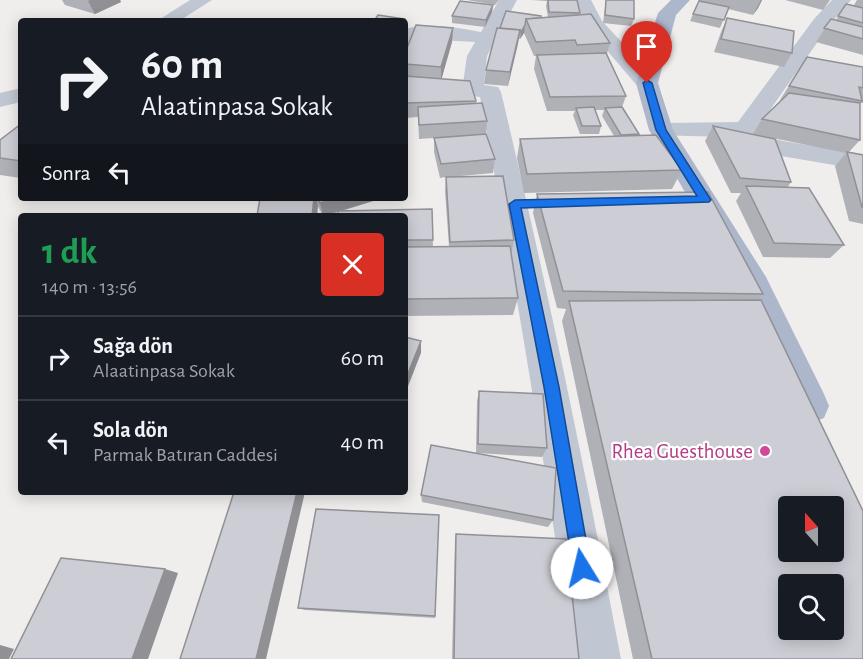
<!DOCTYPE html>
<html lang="tr">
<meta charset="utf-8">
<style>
body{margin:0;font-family:"Alegreya Sans",sans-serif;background:#20242c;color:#f1f3f6;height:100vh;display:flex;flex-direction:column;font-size:22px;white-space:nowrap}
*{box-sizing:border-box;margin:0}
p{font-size:20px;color:#9ea1a6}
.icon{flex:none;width:33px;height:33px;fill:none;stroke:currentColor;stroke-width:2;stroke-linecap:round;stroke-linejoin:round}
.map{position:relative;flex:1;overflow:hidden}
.details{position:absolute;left:18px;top:213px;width:390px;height:282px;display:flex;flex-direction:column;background:#171b24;border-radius:6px;box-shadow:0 3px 15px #0003}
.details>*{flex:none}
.guide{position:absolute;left:18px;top:18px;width:390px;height:183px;border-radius:6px;box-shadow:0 3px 15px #0003;background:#171b24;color:#f1f3f6;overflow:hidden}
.needle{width:39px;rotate:339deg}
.controls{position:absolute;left:778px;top:496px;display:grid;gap:12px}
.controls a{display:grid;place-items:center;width:66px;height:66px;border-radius:6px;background:#171b24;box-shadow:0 3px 15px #0003;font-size:30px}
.pin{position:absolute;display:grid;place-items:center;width:51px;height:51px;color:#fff;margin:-62px -26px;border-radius:50% 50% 50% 0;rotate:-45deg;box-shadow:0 0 6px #0007}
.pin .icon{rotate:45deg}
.me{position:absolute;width:66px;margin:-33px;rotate:351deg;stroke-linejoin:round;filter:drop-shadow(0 0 4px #0008)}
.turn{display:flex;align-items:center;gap:21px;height:126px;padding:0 24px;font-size:27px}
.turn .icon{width:78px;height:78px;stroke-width:2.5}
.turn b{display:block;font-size:42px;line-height:51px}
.then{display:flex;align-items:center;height:57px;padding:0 24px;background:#0003;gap:12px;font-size:22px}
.round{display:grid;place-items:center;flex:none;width:63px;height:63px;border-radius:6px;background:#20242c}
.headline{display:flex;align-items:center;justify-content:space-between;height:102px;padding:0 24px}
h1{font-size:36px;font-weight:700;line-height:45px;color:#1e9e55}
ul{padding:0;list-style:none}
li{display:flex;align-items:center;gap:18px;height:84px;padding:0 24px;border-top:2px solid #363941}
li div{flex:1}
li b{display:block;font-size:22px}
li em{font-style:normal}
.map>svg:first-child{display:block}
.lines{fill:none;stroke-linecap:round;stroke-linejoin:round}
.minor{fill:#c1c7d2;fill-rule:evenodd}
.major{fill:#adb7cc;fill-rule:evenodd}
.wall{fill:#b0b1b7}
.shaded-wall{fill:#909095}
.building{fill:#cdced5;stroke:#909095;stroke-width:1.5;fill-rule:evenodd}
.route{fill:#1a73e8;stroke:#114b97;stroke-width:1.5}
.hotel-dot{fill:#d1479c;stroke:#fff;stroke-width:2}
.labels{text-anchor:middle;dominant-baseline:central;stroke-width:4.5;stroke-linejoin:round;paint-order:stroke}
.hotel-label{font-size:21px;fill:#b23c85;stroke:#fff;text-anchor:end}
</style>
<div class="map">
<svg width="863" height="659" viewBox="0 0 863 659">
<rect width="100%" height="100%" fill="#f0eeed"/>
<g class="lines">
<g class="minor">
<path d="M190 0H212L179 21H157Z"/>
<path d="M499 0H517L487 56 484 85 498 87 501 92C546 280 585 469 621 659H573C546 471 516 284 480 97L465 95 462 90 467 56 475 42 418 39 412 48 405 50V29C428 22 458 28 481 32Z"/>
<path d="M573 0H591L602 21 655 78 658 83 655 88H639L587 27Z"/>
<path d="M832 0H851L828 27 754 133 783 141 863 154V170L781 156 728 140 725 137 653 135 649 130 653 125 661 123 738 122 814 19Z"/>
<path d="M21 88V102L0 107V93Z"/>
</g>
<path class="major" d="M671 0H690L676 15 658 83 673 130 766 277 824 394 829 406 824 418 811 423 798 418 741 289 649 130 636 83 658 13Z"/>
</g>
<g class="wall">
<path d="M62 0H120L121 2 95 14 65 5Z"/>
<path d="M467 0H499L495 5Z"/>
<path d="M531 0H577L580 15 610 43 607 54 626 96 622 107 639 134V135L682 170 672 189 524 193 517 158 520 139 614 136 602 116 604 110H595L601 126 599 134H580L573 115 575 111H547L534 69 536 56H534L524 33 520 39H518L508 86 484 84 486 70 506 11 541 18 548 17 546 6 547 1Z"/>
<path d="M606 0H634V19L631 26 603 23Z"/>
<path d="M698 0H762L758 8 753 15 728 9 720 28 690 21 699 1Z"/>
<path d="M785 0H830L823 10Z"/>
<path d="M857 0H863V55L816 42 831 19 836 20 846 4 854 5Z"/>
<path d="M493 5 492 12 485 27 452 23V16Z"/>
<path d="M727 18 792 53 784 67 714 52 721 32Z"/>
<path d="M416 25 453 28 452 42 441 79 470 81 476 103H482L487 121 486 134 495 159 493 173 450 177 503 176 514 240 511 254 518 298 513 315 405 316V216H337L338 212 323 216 317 204V216H257L260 198H373V201L342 211 432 209 433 247 449 246 445 191 446 177 440 178 434 152V138L419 139 418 117 405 118V53Z"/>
<path d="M807 57 863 67V103H860V140L849 152 863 155V224L849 221 835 166 846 153 753 134 762 119 782 101 780 100Z"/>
<path d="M21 124V178L0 175V140Z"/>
<path d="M713 126 791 182 787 188 844 245 830 258 763 257 736 201 741 193H731L705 141Z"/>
<path d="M537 194 763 294 757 300 863 659H633L562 321 566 309 557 308 533 213Z"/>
<path d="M479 391 547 448 542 457 476 453 477 401Z"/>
<path d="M421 495 553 520 548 527 422 502Z"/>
<path d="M439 515 435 618 305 610 298 608Z"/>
<path d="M456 534 579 659H452L455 539Z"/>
</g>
<g class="shaded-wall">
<path d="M90 0H120L121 2 95 14 88 1Z"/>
<path d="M761 0H762L758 8 753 15Z"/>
<path d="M493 5 492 12 485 27 486 20Z"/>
<path d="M525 25 524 33 520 39 521 32Z"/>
<path d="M453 28 452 42 441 81V67Z"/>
<path d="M520 30 518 44 508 86 510 72Z"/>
<path d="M314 198H316L318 206 317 216H312Z"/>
<path d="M335 198H373V201L323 216 320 203Z"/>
<path d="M421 341V353L405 394V381Z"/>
<path d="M297 492H305L266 659H256Z"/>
<path d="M165 569 178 573 148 659H132Z"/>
<path d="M0 645 14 649 9 659H0Z"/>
</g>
<g class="building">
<path d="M548 0H577L580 13 549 12Z"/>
<path d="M606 0H634V19L605 15Z"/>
<path d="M460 1 493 5 486 20 452 16Z"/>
<path d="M699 1 729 7 724 20 693 14Z"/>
<path d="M846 4 863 8V23L838 16Z"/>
<path d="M506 11 541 16V18L526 19 525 25 521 32H519L520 30 500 28Z"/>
<path d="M591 14 610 43 577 45 575 40 536 42 526 19Z"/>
<path d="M378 15 405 19 404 21H374Z"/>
<path d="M727 18 794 31 792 53 721 39Z"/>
<path d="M831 19 863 27V39L824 28Z"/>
<path d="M416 25 453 28 441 67 405 64V53Z"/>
<path d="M497 28 520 30 510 72 486 70Z"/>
<path d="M606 53 626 96 550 97 537 55Z"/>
<path d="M807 57 863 67V88L859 87 862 101 789 86Z"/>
<path d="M405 76 470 81 476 101 405 103Z"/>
<path d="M789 93 860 103V140L762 119Z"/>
<path d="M482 103 487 121 419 125 418 107Z"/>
<path d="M594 107 601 126H582L576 108Z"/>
<path d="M622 107 639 134 621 135 605 108Z"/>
<path d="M21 124V161L0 158V140Z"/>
<path d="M713 126 775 139 791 182 740 178Z"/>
<path d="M486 134 495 159 441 164 434 138Z"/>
<path d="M656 135 682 170 527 174 520 139Z"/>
<path d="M847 152 863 155V207H862Z"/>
<path d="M503 176 514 240 450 242 446 177Z"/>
<path d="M746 186 809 188 844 245 774 243Z"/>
<path d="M708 192 763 294 563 291 537 194Z"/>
<path d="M260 198H314L312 216H257Z"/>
<path d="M318 198H335L320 203Z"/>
<path d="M432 209 433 240H405V216H337L338 211Z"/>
<path d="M510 246 518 298 405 299V247Z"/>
<path d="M761 300 863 511V659H652L569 301ZM789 507H834V552H789ZM789 585H834V630H789Z"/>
<path d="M405 337 421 341 405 381Z"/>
<path d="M479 391 543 394 547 448 478 444Z"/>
<path d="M431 445 556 468 553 520 421 495Z"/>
<path d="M234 492H297L256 659H180Z"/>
<path d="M316 509 439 515 435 616 298 608Z"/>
<path d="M456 534 566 539 579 659H454Z"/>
<path d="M61 558 165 569 132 659H11Z"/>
</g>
<path class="route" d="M647 80 652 83 666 130 711 200 709 202 521 208 559 387 591 568 589 575 582 578 576 575 573 568 544 387 509 204 515 200 697 196 656 130 643 83Z"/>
<circle class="hotel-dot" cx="765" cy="451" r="6"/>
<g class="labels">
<g class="hotel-label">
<text x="753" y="451">Rhea Guesthouse</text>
</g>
</g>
</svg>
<div class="controls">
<a><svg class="needle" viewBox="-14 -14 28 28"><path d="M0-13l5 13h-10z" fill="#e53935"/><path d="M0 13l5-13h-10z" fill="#9ea1a6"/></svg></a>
<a><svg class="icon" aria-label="search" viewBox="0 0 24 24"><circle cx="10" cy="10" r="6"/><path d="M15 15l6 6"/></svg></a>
</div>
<div class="pin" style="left:647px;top:83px;background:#d93025"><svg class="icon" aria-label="arrive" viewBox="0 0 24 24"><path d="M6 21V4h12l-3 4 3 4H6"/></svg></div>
<svg class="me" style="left:582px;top:568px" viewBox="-20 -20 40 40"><circle r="19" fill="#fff"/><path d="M0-13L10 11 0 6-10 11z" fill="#1a73e8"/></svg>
<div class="guide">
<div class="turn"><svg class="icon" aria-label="right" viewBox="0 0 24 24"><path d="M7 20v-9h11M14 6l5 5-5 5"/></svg><div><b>60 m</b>Alaatinpasa Sokak</div></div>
<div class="then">Sonra<svg class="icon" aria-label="left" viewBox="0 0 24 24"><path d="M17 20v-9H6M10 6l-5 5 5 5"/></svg></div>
</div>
<section class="details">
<div class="headline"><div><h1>1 dk</h1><p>140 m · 13:56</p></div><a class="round" style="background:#d93025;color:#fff"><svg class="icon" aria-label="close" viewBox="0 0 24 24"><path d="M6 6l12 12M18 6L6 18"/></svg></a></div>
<ul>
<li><svg class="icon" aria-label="right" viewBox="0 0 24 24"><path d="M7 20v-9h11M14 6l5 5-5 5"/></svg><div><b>Sağa dön</b><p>Alaatinpasa Sokak</p></div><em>60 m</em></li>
<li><svg class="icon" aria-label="left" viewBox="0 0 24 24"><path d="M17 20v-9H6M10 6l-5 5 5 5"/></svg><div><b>Sola dön</b><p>Parmak Batıran Caddesi</p></div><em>40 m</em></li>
</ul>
</section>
</div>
